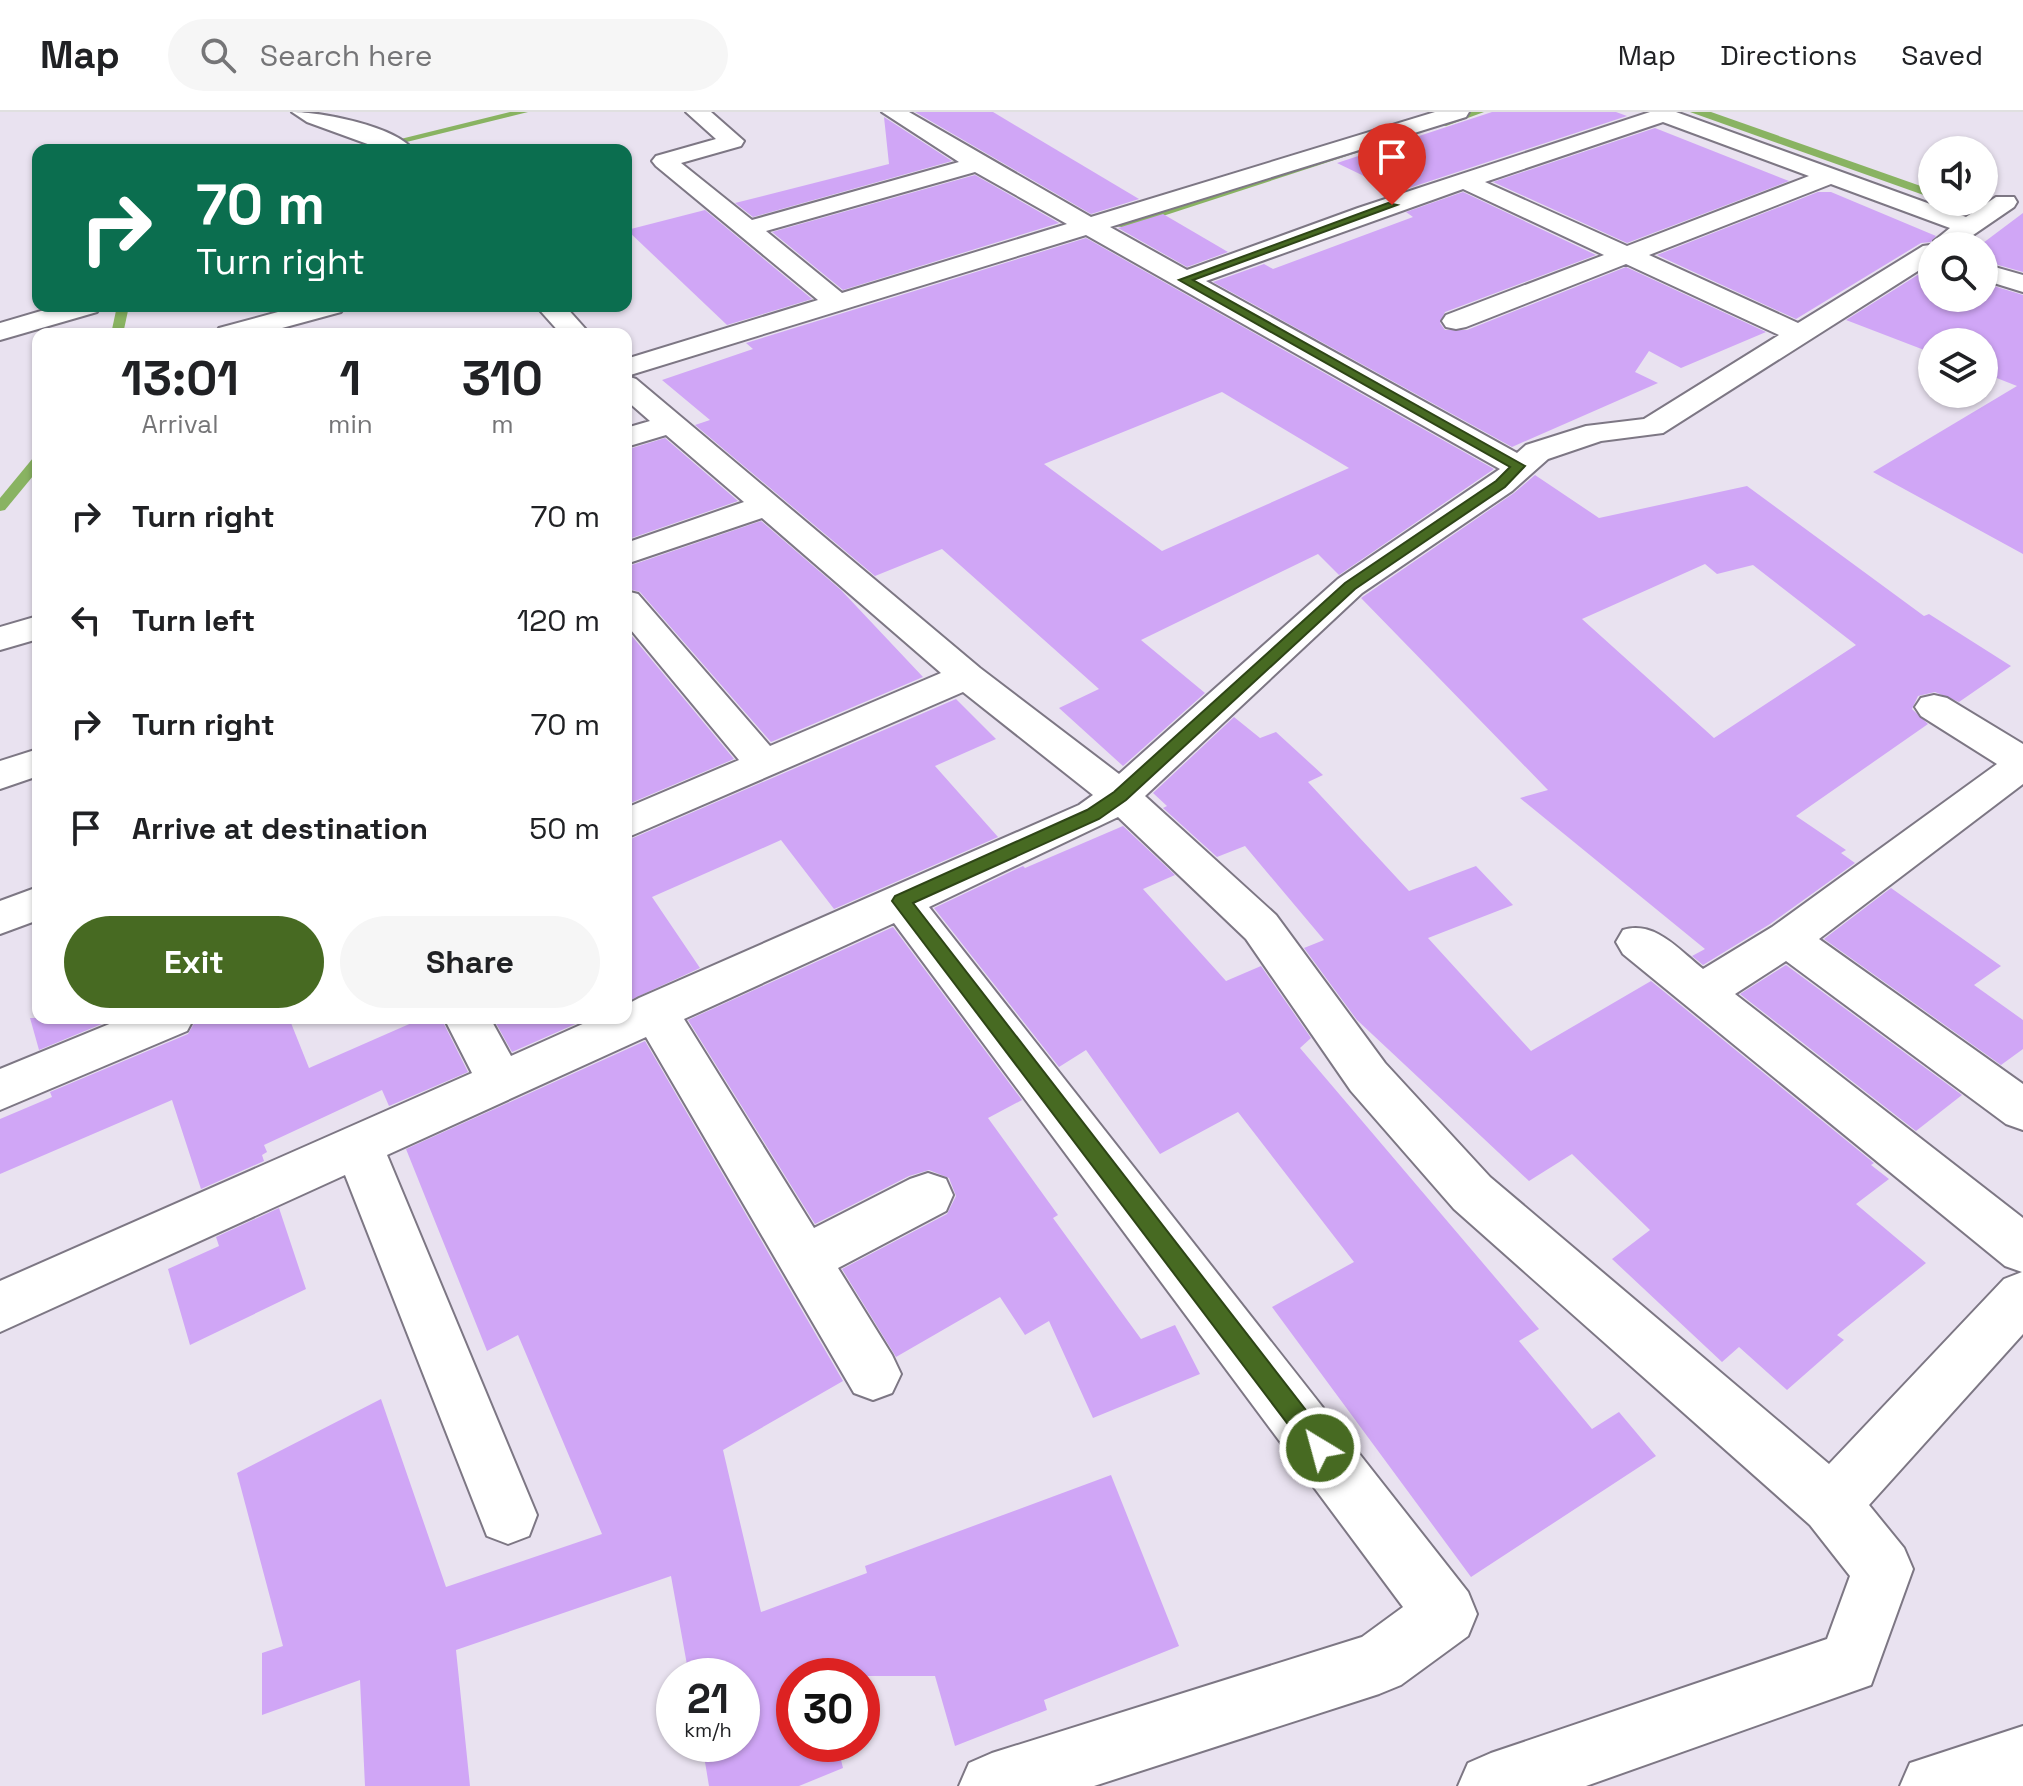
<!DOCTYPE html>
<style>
body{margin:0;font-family:"Space Grotesk",sans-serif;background:#f6f6f6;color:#202124;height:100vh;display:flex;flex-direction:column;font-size:30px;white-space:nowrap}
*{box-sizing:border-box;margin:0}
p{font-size:26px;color:#757577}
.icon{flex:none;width:44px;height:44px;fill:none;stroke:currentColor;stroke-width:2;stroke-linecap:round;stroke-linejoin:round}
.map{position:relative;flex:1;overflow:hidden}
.panel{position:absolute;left:32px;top:216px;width:600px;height:696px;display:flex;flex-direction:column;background:#fff;border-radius:16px;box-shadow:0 2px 6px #0004}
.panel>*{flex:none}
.banner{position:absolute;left:32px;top:32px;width:600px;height:168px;border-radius:16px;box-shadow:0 2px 6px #0004;background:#0b6e4f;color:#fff;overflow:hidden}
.tools{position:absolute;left:1918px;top:24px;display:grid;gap:16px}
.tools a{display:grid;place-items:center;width:80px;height:80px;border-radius:50%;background:#fff;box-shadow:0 2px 6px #0004;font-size:40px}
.speed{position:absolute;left:656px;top:1546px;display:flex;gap:16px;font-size:40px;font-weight:700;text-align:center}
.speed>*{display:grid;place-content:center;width:104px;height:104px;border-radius:50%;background:#fff;box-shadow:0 2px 6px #0004;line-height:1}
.speed small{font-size:20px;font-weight:400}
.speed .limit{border:12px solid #d22;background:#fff;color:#111}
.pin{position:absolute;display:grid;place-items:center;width:68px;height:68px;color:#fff;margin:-82px -34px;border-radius:50% 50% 50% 0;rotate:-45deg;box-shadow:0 0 8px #0007}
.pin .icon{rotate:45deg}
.me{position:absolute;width:88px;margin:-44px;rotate:323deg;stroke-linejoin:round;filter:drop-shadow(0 0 6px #0008)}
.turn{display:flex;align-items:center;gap:28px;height:168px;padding:0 32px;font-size:36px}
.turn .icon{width:104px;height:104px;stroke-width:2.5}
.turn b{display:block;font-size:56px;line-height:68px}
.eta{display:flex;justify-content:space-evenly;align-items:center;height:136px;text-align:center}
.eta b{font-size:48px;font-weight:700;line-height:56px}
.button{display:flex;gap:16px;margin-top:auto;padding:16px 32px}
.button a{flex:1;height:92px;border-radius:48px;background:#476a22;color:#fff;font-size:32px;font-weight:700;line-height:92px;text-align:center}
.button a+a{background:#f6f6f6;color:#202124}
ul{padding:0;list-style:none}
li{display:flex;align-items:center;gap:24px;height:104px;padding:0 32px}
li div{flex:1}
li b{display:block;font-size:30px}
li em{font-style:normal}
header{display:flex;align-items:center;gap:48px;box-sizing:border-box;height:112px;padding:0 40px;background:#fff;border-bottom:2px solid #e0e0e0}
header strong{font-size:38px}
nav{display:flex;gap:44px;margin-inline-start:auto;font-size:28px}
.search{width:560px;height:72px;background:#f6f6f6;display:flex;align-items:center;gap:20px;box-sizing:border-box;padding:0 28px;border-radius:44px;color:#757577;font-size:30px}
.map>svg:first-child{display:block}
.water{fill:#89b362}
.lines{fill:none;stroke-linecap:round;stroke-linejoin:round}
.stream{fill:#89b362;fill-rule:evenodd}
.building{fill:#d0a6f6;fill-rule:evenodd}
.street-casing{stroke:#7d7784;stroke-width:4}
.street{fill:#fff;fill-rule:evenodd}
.route{fill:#476a22;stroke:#2e4516;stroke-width:2}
</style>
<header>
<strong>Map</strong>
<div class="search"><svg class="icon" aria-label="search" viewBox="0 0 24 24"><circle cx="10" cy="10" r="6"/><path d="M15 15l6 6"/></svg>Search here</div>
<nav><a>Map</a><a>Directions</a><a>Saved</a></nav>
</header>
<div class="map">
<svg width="2023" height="1674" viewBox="0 0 2023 1674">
<rect width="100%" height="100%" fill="#e9e2f0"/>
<path class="water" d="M1690 0H1711L1932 78V86Z"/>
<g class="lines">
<g class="stream">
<path d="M510 0H528L374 38H356Z"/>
<path d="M1469 0H1484L1446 14 1437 12Z"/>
<path d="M1393 24 1402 26 1126 116 1116 114Z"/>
<path d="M117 194H129L123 222H111Z"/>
<path d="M38 345V358L5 398 0 399V386L33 346Z"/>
</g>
</g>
<g class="building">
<path d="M915 0H993L1139 87 1091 102Z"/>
<path d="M1492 0H1616L1627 4 1397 80 1337 51Z"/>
<path d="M884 5 952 49 753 105 735 91 889 52Z"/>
<path d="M1655 16 1789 69 1627 131 1493 70Z"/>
<path d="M975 63 1059 111 843 178 772 120Z"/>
<path d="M1463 80 1596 143 1445 200 1440 211 1445 218H1467L1626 155 1766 220 1681 256 1649 239 1635 260 1658 271 1512 335 1213 170 1264 152 1273 157 1413 105 1406 100Z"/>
<path d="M1818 80H1831L1936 124 1931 130 1921 131 1796 207 1657 143Z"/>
<path d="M705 98 812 187 727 213 627 118Z"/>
<path d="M2023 101V160L1984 149V134H1979Z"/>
<path d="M1163 102 1228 140 1187 155 1118 116Z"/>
<path d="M1086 126 1494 357 1339 463 1318 442 1141 528 1205 581 1123 654 1059 596 1099 577 942 437 875 464 695 313 710 308 662 268 753 237 746 231ZM1222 280 1349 356 1162 439 1044 352Z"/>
<path d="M1932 154V186H1984V171L2023 183V442L1873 360 2017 274 1984 261V230H1932V241L1846 208Z"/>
<path d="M665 326 738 389 626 428V338Z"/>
<path d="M1535 363 1599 406 1747 374 1924 504 1929 502 2011 554 1959 590 1935 580 1918 584 1912 597 1928 612 1796 704 1846 738 1841 741 1855 751 1770 812 1703 853 1692 844 1705 837 1520 686 1548 678 1361 486 1514 381ZM1705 452 1717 462 1753 453 1856 533 1714 626 1582 507Z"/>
<path d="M761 409 841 478 923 565 771 630 640 480 626 476V455Z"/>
<path d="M626 517 734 647 626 693Z"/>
<path d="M956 587 996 627 935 654 998 725 834 797 781 728 652 785 700 856 626 890V729Z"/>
<path d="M1234 605 1260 626 1276 620 1323 663 1308 670 1409 779 1476 754 1513 793 1428 826 1531 939 1651 869 1874 1051 1871 1053 1889 1067 1856 1092 1926 1151 1837 1223 1844 1228 1787 1278 1739 1235 1722 1250 1612 1147 1650 1118 1572 1042 1529 1069 1357 908 1304 836 1324 828 1245 734 1217 745 1163 696 1167 694 1153 681Z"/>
<path d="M1123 714 1175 763 1143 777 1226 869 1261 854 1311 926 1300 936 1539 1217 1519 1229 1592 1317 1619 1300 1656 1344 1471 1465 1272 1195 1354 1150 1238 1000 1160 1042 1086 938 1059 955 934 796 1023 754 1025 756Z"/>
<path d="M1891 776 2001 854 1974 873 2023 908V937L2001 953 1824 827Z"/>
<path d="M893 815 1022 988 988 1006 1058 1103 1053 1106 1141 1227 1175 1213 1200 1262 1093 1306 1049 1209 1025 1223 1000 1185 896 1245 842 1157 947 1102 956 1084 949 1066 929 1058 909 1064 815 1112 688 908Z"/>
<path d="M1786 853 1962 983 1916 1019 1740 882Z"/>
<path d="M30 906H116L39 938Z"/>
<path d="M197 906H289L309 956 423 906H441L468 960 389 994 382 978 264 1033 267 1040 262 1043 264 1049 201 1077 172 988 0 1062V1007L52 985 50 980 188 922Z"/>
<path d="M493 906H589L512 940Z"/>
<path d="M645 929 843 1269 723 1338 761 1500 867 1461 865 1454 1111 1363 1179 1534 1044 1588 1047 1598 955 1634 935 1564H794V1632H837L843 1656 799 1674H709L702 1632H742V1564H689L671 1464 456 1538 470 1674H365L360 1568 262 1603V1541L283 1534 237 1361 381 1287 446 1475 602 1422 518 1223 487 1239 406 1037Z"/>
<path d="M279 1096 306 1177 190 1233 168 1157 219 1134 216 1125Z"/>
</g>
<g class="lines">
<g class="street-casing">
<g id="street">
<path d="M292 0C321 0 395 14 413 38H384L307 10Z"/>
<path d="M686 0H711L744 29 741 34 681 51 752 108 959 50 882 0H909L1091 105 1435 0H1469L1466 5 1110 115 1187 158 1358 96 1650 0H1676L1966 105 1996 85H2014L2017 90 2014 95 1957 134H1932V150L1663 321 1601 329 1548 347 1512 379 1362 481 1145 684 1276 803 1385 951 1490 1065 1829 1352 2004 1167 2022 1160 2005 1154 1623 842 1616 830 1623 818C1655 808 1679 838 1703 857L1772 815 1997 652 1921 604 1915 595 1921 586 1934 583 1947 586 2023 632V672L1819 827 2023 972V1018L2006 1012 1786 849 1735 882 2023 1106V1222L1869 1393 1904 1436 1913 1457 1871 1573 1586 1674H1458L1468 1651 1491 1641 1827 1527 1850 1464 1810 1413 1454 1097 1351 979 1246 827 1118 705 929 795 1468 1480 1477 1502 1468 1524 1401 1573 1379 1582 1094 1674H959L969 1651 992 1641 1362 1525 1403 1495 894 811 684 907 814 1116 910 1067 928 1061 946 1067 953 1083 946 1099 838 1156 892 1243 901 1262 892 1281 873 1288 854 1281 646 925 387 1043 537 1403 529 1424 508 1432 487 1424 345 1063 0 1220V1169L472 961 444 906H490L511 944 596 906H626V893L639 886 1079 693 1093 683 963 580 626 726V696L739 648 626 512V479L638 482 770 634 941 561 762 406 626 452V431L744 390 666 323 626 335V316L650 309 626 288V247L818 188 656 54 652 49 656 44 716 27ZM1663 10 1809 64 1627 134 1485 70ZM975 60 1067 112 842 181 766 119ZM1831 72 1950 116 1934 129 1937 132 1923 134 1798 211 1649 143ZM1463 77 1604 143 1446 203 1442 209 1446 215 1456 217 1466 215 1626 152 1779 223 1644 307 1586 314 1526 333 1517 341 1206 169ZM1086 123 1500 357 1338 467 1119 662 980 556 636 267 627 264Z"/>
<path d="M1984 152 2023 163V180L1984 168Z"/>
<path d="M58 194H101L97 200 0 228V211Z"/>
<path d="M300 194H345L341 200 260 222H215L219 216Z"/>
<path d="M536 194H565L590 222H561Z"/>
<path d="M38 504V527L0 538V515Z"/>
<path d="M38 637V664L0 677V649Z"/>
<path d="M38 775V808L0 822V789Z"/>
<path d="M124 906H194L187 919 0 998V957Z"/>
<path d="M2023 1614V1674H1900L1910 1651Z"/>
</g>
</g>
<use href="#street" class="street"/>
</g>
<path class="route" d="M1388 91 1397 93 1193 168 1525 354 1505 375 1355 477 1126 688 1099 707 913 791 1329 1328 1332 1336 1329 1344 1320 1348 1312 1344 892 789 895 784 1087 698 1114 680 1345 471 1496 369 1510 355 1179 168Z"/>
</svg>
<div class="tools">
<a><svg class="icon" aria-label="sound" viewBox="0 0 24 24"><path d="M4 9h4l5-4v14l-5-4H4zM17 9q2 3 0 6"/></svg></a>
<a><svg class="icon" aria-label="search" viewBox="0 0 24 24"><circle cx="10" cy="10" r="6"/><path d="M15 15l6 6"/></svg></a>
<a><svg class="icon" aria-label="layers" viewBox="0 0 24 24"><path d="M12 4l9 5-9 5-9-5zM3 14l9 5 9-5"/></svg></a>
</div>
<div class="speed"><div>21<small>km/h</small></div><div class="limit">30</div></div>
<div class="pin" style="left:1392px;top:93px;background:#d93025"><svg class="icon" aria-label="arrive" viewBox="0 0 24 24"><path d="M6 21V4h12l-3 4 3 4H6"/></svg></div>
<svg class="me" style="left:1320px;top:1336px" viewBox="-20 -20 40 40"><circle r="17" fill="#476a22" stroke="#fff" stroke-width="3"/><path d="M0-11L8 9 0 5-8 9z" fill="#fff"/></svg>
<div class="banner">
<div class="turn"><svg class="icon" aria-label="right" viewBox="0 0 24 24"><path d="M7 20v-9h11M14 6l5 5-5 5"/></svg><div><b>70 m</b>Turn right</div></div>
</div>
<section class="panel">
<div class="eta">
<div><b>13:01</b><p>Arrival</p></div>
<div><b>1</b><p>min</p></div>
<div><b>310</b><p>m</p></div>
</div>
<ul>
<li><svg class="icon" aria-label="right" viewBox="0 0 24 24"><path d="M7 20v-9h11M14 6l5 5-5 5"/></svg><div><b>Turn right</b></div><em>70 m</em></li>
<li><svg class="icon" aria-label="left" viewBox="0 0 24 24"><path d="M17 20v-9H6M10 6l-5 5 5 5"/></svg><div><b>Turn left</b></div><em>120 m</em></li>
<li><svg class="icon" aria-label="right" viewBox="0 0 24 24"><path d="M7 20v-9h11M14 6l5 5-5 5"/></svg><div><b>Turn right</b></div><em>70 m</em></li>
<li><svg class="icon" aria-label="arrive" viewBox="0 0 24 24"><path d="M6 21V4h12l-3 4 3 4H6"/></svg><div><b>Arrive at destination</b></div><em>50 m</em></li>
</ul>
<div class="button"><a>Exit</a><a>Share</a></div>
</section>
</div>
